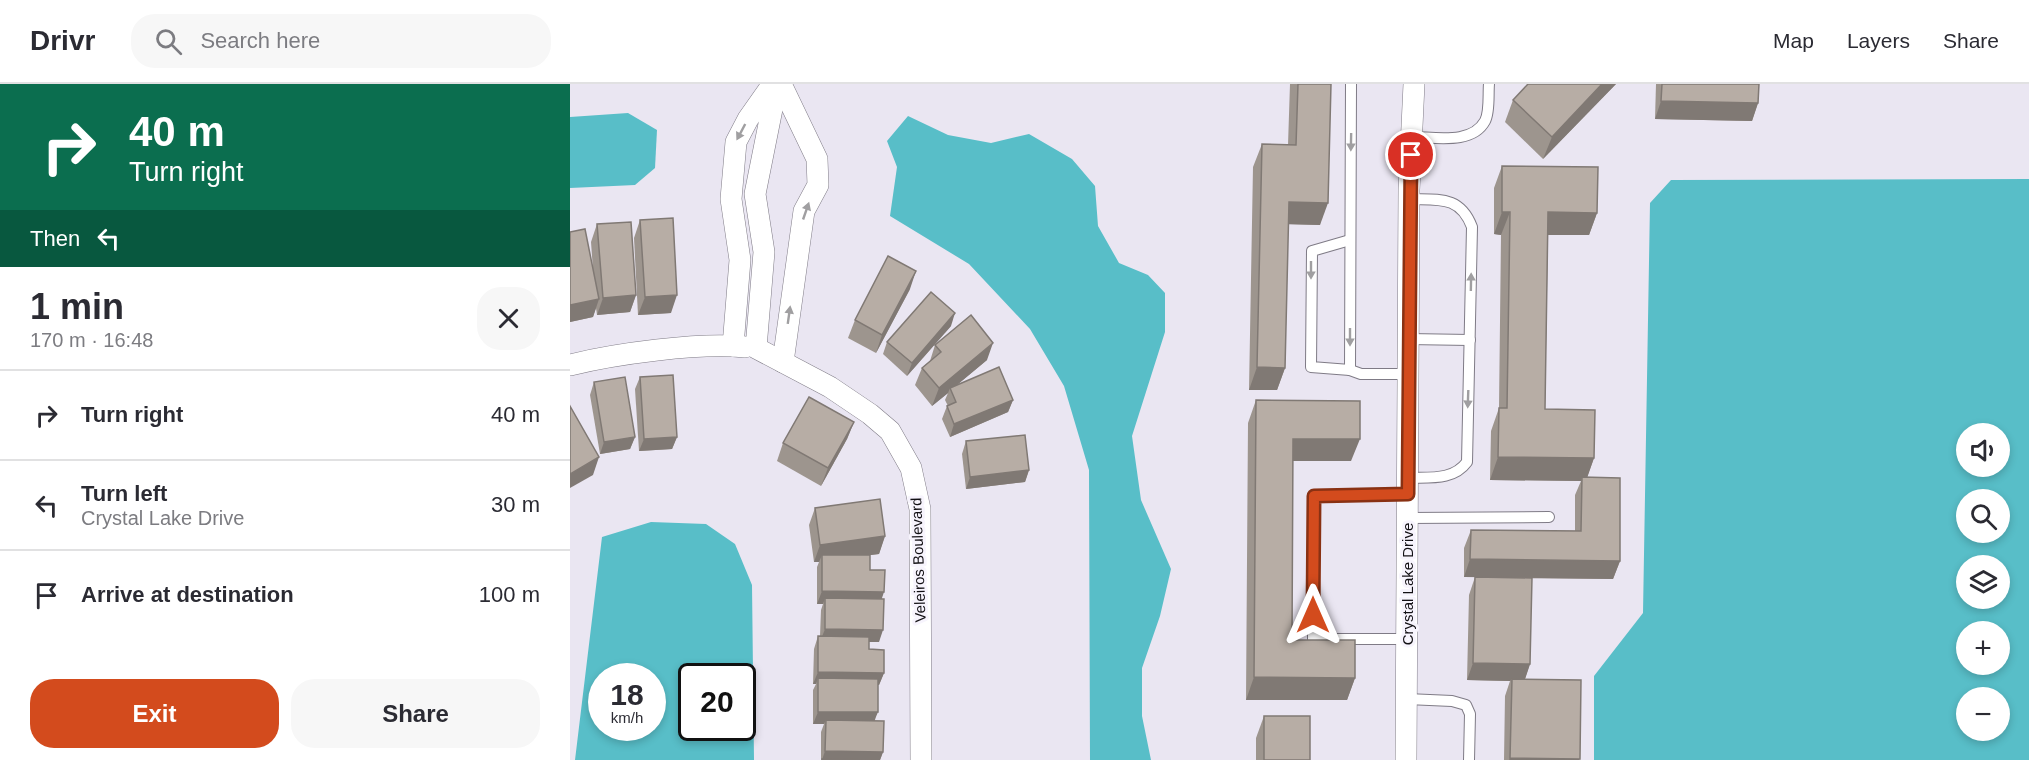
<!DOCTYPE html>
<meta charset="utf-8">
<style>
body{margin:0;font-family:Arial,sans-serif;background:#f7f7f7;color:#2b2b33;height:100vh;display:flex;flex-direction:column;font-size:22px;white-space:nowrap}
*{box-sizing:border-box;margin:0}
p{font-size:20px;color:#7c7c81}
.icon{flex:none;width:33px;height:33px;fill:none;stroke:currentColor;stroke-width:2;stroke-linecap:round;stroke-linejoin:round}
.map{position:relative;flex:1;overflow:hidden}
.panel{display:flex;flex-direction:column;background:#fff;width:570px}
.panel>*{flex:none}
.banner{background:#0b6e4f;color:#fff;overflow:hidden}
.fabs{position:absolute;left:1386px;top:339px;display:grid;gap:12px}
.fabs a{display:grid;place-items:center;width:54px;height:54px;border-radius:50%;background:#fff;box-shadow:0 3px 9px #0003;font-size:30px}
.speed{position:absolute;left:18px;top:579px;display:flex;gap:12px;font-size:30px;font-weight:700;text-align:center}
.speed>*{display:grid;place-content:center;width:78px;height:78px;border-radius:50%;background:#fff;box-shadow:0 3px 9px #0003;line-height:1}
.speed small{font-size:15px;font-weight:400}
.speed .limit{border:3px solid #111;border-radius:9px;background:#fff;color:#111}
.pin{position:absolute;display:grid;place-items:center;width:51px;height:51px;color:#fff;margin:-26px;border:3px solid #fff;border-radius:50%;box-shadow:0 2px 6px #0007}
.me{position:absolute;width:66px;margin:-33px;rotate:0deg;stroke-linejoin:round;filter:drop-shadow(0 0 4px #0008)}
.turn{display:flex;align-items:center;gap:21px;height:126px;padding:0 30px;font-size:27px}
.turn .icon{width:78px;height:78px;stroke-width:2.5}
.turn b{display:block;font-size:42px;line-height:51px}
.then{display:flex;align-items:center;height:57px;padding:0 30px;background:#0003;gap:12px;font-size:22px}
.round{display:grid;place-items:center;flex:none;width:63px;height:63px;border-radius:24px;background:#f7f7f7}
.head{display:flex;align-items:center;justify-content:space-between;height:102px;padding:0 30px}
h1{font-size:36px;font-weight:700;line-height:45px}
.primary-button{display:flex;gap:12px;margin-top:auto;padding:12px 30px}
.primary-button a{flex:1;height:69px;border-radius:24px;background:#d34b1d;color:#fff;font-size:24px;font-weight:700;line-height:69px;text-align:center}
.primary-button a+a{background:#f7f7f7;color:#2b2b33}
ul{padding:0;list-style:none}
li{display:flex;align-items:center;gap:18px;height:90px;padding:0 30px;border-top:2px solid #e1e1e2}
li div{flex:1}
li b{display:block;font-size:22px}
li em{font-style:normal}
header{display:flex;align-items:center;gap:36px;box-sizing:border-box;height:84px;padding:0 30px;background:#fff;border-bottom:2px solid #e1e1e2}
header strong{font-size:28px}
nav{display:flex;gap:33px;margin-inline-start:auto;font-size:21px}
.search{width:420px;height:54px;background:#f7f7f7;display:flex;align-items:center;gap:15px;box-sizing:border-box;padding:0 21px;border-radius:24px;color:#7c7c81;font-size:22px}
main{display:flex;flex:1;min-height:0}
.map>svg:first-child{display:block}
.water{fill:#58bec8;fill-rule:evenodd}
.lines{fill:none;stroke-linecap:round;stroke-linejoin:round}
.service-casing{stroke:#7f7b86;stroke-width:12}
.minor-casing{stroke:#7f7b86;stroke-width:22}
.service{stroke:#fff;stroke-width:10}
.minor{stroke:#fff;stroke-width:21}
.wall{fill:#9d958e}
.shaded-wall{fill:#807974}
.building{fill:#b7ada5;stroke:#807974;stroke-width:1.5}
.oneway{fill:#a09fa1}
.route-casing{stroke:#893113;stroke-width:15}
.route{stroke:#d34b1d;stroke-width:10}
.labels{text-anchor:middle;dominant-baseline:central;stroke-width:6;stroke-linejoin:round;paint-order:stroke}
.street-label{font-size:15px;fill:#121014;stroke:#f7f4fd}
</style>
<header>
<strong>Drivr</strong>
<div class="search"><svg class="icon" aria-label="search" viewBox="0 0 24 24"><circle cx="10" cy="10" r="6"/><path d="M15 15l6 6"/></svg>Search here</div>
<nav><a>Map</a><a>Layers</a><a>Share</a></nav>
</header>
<main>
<section class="panel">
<div class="banner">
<div class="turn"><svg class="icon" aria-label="right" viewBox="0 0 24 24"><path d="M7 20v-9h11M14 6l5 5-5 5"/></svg><div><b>40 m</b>Turn right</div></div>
<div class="then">Then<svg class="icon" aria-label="left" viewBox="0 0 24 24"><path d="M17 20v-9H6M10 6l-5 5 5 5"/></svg></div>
</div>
<div class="head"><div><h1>1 min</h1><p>170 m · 16:48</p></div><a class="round"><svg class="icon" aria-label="close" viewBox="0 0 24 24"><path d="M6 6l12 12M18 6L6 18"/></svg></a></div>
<ul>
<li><svg class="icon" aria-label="right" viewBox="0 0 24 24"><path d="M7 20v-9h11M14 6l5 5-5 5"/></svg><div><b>Turn right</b></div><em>40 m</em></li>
<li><svg class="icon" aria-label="left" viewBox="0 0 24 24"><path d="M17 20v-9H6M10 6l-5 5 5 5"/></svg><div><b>Turn left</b><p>Crystal Lake Drive</p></div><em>30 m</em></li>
<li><svg class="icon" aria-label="arrive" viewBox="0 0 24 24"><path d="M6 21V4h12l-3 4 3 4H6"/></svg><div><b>Arrive at destination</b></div><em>100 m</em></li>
</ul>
<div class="primary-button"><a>Exit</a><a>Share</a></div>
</section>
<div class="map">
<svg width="1459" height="676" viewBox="0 0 1459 676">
<rect width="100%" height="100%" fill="#eae6f2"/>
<g class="water">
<path d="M58 29 87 46 85 84 65 101 0 104V33Z"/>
<path d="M338 32 378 51 421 59 459 50 502 75 525 102 528 142 549 179 578 191 595 209V248L562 352 571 416 601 485 590 532 572 584V632L581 676H520L519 386 494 302 460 245 399 180 320 132 327 83 317 57Z"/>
<path d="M1459 95V676H1024V592L1073 529 1080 119 1101 96ZM1396 350H1430V382H1396ZM1396 416H1430V448H1396ZM1396 482H1430V514H1396ZM1396 548H1430V580H1396ZM1396 614H1430V646H1396Z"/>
<path d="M81 438 136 440 165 460 182 501 184 676H5L32 453ZM32 592H82V644H32ZM122 592H172V644H122Z"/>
</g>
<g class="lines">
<g class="service-casing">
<g id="service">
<path d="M781 0 780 286 791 290H838"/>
<path d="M842 53C865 53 902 61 915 37 920 28 918 10 919 0"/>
<path d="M838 255 900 256"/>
<path d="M780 286 741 283 742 167 780 156"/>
<path d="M838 394C859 393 883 397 897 378L902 143C890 111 868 116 839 115"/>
<path d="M838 434 979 433"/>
<path d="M837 555H743L744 412 838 410"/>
<path d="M837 615 882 617 896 621 900 630 899 676"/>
</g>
</g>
<g class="minor-casing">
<g id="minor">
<path d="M207 0 185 110 194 168 186 264 260 303 300 330 320 347 341 384 350 425 351 676"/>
<path d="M211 0 247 75 248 101 234 127 213 278"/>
<path d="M163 262 170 176 161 115 166 58 178 35 202 1"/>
<path d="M0 281C44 270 130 258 175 263"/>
<path d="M836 676 839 106 844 0"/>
</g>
</g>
<use href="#service" class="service"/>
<use href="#minor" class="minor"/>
</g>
<g class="wall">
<path d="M720 0H761L750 141 718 140 715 284 707 306H679L683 83 692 60 718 61Z"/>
<path d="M958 0H1046L973 75 935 38 943 16Z"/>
<path d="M1086 0H1189L1188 19 1182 37 1085 35Z"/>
<path d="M932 82 1027 129 1019 151H978L975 325 1024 374 1017 393 1050 477 1043 495 939 494 960 580 955 595 1009 676H934L935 612 940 597 897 596 899 511 905 493H894V464L901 446 1005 447V411L1011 397 920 396 921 347 929 324 931 151 924 150V104Z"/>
<path d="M70 136 101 229 68 231 64 154Z"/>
<path d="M27 140 66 211 60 228 27 231 26 224 23 233 0 238V148L23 186 21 158Z"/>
<path d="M340 205 306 269 278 254 285 236Z"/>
<path d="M381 242 337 292 313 270 317 258Z"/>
<path d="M365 261 417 276 388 300 443 316 438 328 380 353 372 335 377 322H378L375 316 378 309 362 322 345 301 352 284 360 277Z"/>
<path d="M70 293 107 353 102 365 69 367 65 305Z"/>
<path d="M24 298 65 353 60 365 30 370 20 311Z"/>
<path d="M686 316 781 377H723L722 556 785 594 777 616H676L678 339Z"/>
<path d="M284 338 277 355 251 402 207 377 213 359Z"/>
<path d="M396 357 459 386 455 398 396 405 392 370Z"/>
<path d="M245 424 315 452 309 470 300 471V486L312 515 309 558H299V565L314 589 309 601H308L305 637 313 668 310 676H251V648L254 640H243V606L246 600H243L244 565 248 552H250L251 526 253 520H247V483L249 478H244L239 441Z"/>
<path d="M694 632 740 676H686V654Z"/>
</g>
<g class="shaded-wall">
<path d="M1032 0H1046L973 75 982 53Z"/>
<path d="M1091 17 1188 19 1182 37 1085 35Z"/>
<path d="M719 118 758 119 750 141 710 140Z"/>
<path d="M932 128H940L931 151 924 150Z"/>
<path d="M978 128 1027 129 1019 151H970Z"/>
<path d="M346 187 340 205 306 269 312 251Z"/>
<path d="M66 211 60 228 27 231 33 214Z"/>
<path d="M107 211 101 229 68 231 75 213Z"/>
<path d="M29 215 23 233 0 238V221Z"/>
<path d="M385 229 381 242 337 292 342 279Z"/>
<path d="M423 259 417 276 381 306 380 304 378 309 362 322 369 304Z"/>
<path d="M687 283 715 284 707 306H679Z"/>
<path d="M443 316 438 328 380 353 384 340Z"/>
<path d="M284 338 277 355 251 402 258 384Z"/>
<path d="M65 353 60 365 30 370 34 358Z"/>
<path d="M107 353 102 365 69 367 74 355Z"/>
<path d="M723 355H790L781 377H715Z"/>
<path d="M29 373 23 391 0 404V390Z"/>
<path d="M928 373 1024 374 1016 397 1012 393 1011 397 920 396Z"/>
<path d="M459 386 455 398 396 405 400 393Z"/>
<path d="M315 452 309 470 252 477V471L249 478H244L250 461Z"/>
<path d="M900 475 1050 477 1043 495 894 493Z"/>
<path d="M252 507 314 508 310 520 255 514 253 520H247Z"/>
<path d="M255 545 313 546 309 558H250Z"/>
<path d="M903 579 960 580 954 598 942 595 940 597 897 596Z"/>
<path d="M248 588 314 589 309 601 248 600V594L246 600H243Z"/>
<path d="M684 593 785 594 777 616H676Z"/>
<path d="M248 628H308L303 640 256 636 254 640H243Z"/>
<path d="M255 667 313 668 310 676H252Z"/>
<path d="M940 674 1010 675 1009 676H939Z"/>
</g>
<g class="building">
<path d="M728 0H761L758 119 719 118 715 284 687 283 692 60 726 61Z"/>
<path d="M958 0H1032L982 53 943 16Z"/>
<path d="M1092 0H1189L1188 19 1091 17Z"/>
<path d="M932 82 1028 83 1027 129 978 128 975 325 1025 326 1024 374 928 373 929 324H937L940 128H932Z"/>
<path d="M103 134 107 211 75 213 70 136Z"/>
<path d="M61 138 66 211 33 214 27 140Z"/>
<path d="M15 145 29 215 0 221V148Z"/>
<path d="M318 172 346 187 312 251 285 236Z"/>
<path d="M361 208 385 229 342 279 317 258Z"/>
<path d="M401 231 423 259 369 304 352 284 371 268 365 261Z"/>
<path d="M429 283 443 316 384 340 377 322 386 318 380 304Z"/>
<path d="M103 291 107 353 74 355 70 293Z"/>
<path d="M55 293 65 353 34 358 24 298Z"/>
<path d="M239 313 284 338 258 384 213 359Z"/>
<path d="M686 316 790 317V355H723L722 556H785V594L684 593Z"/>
<path d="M0 322 29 373 0 390Z"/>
<path d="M455 351 459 386 400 393 396 357Z"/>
<path d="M1012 393 1050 394V477L900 475 901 446 1011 447Z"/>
<path d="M310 415 315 452 250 461 245 424Z"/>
<path d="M252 471H300V486H315L314 508 252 507Z"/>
<path d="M905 493 962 494 960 580 903 579Z"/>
<path d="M255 514 314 515 313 546 255 545Z"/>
<path d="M248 552 299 553V565L314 566V589L248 588Z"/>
<path d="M248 594 308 595V628H248Z"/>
<path d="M942 595 1011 596 1010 675 940 674Z"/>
<rect x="694" y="632" width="46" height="44"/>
<path d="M256 636 314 637 313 668 255 667Z"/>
<path d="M252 675 302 676H252Z"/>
</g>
<defs><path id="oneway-solid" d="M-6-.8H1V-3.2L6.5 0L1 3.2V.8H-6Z" transform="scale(1.5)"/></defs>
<g class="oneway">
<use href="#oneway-solid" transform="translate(171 48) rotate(118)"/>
<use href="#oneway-solid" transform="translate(781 58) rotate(91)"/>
<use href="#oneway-solid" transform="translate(236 127) rotate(-71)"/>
<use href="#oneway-solid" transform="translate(741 186) rotate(90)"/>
<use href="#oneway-solid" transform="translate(901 198) rotate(-89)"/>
<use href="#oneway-solid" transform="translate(219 231) rotate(-82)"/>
<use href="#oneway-solid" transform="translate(780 253) rotate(90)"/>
<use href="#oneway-solid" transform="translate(898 315) rotate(92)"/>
</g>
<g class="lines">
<g class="route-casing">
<path id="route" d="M743 531 744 412 838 410 841 71"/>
</g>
<use href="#route" class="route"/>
</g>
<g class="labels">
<g class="street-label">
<text transform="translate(348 476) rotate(-92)">Veleiros Boulevard</text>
<text transform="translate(837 500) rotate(-90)">Crystal Lake Drive</text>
</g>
</g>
</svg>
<div class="fabs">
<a><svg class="icon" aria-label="sound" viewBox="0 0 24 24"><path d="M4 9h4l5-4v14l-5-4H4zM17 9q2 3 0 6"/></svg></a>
<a><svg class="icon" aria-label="search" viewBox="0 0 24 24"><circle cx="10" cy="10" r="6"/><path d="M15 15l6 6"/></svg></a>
<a><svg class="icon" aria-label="layers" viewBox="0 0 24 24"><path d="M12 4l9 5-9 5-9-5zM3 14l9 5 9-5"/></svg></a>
<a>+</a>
<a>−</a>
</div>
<div class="speed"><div>18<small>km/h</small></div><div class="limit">20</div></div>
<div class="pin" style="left:841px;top:71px;background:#d93025"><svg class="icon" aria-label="arrive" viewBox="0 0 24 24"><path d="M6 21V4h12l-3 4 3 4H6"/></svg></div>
<svg class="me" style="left:743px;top:531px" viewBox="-20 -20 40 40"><path d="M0-17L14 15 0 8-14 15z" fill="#d34b1d" stroke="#fff" stroke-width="4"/></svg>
</div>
</main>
